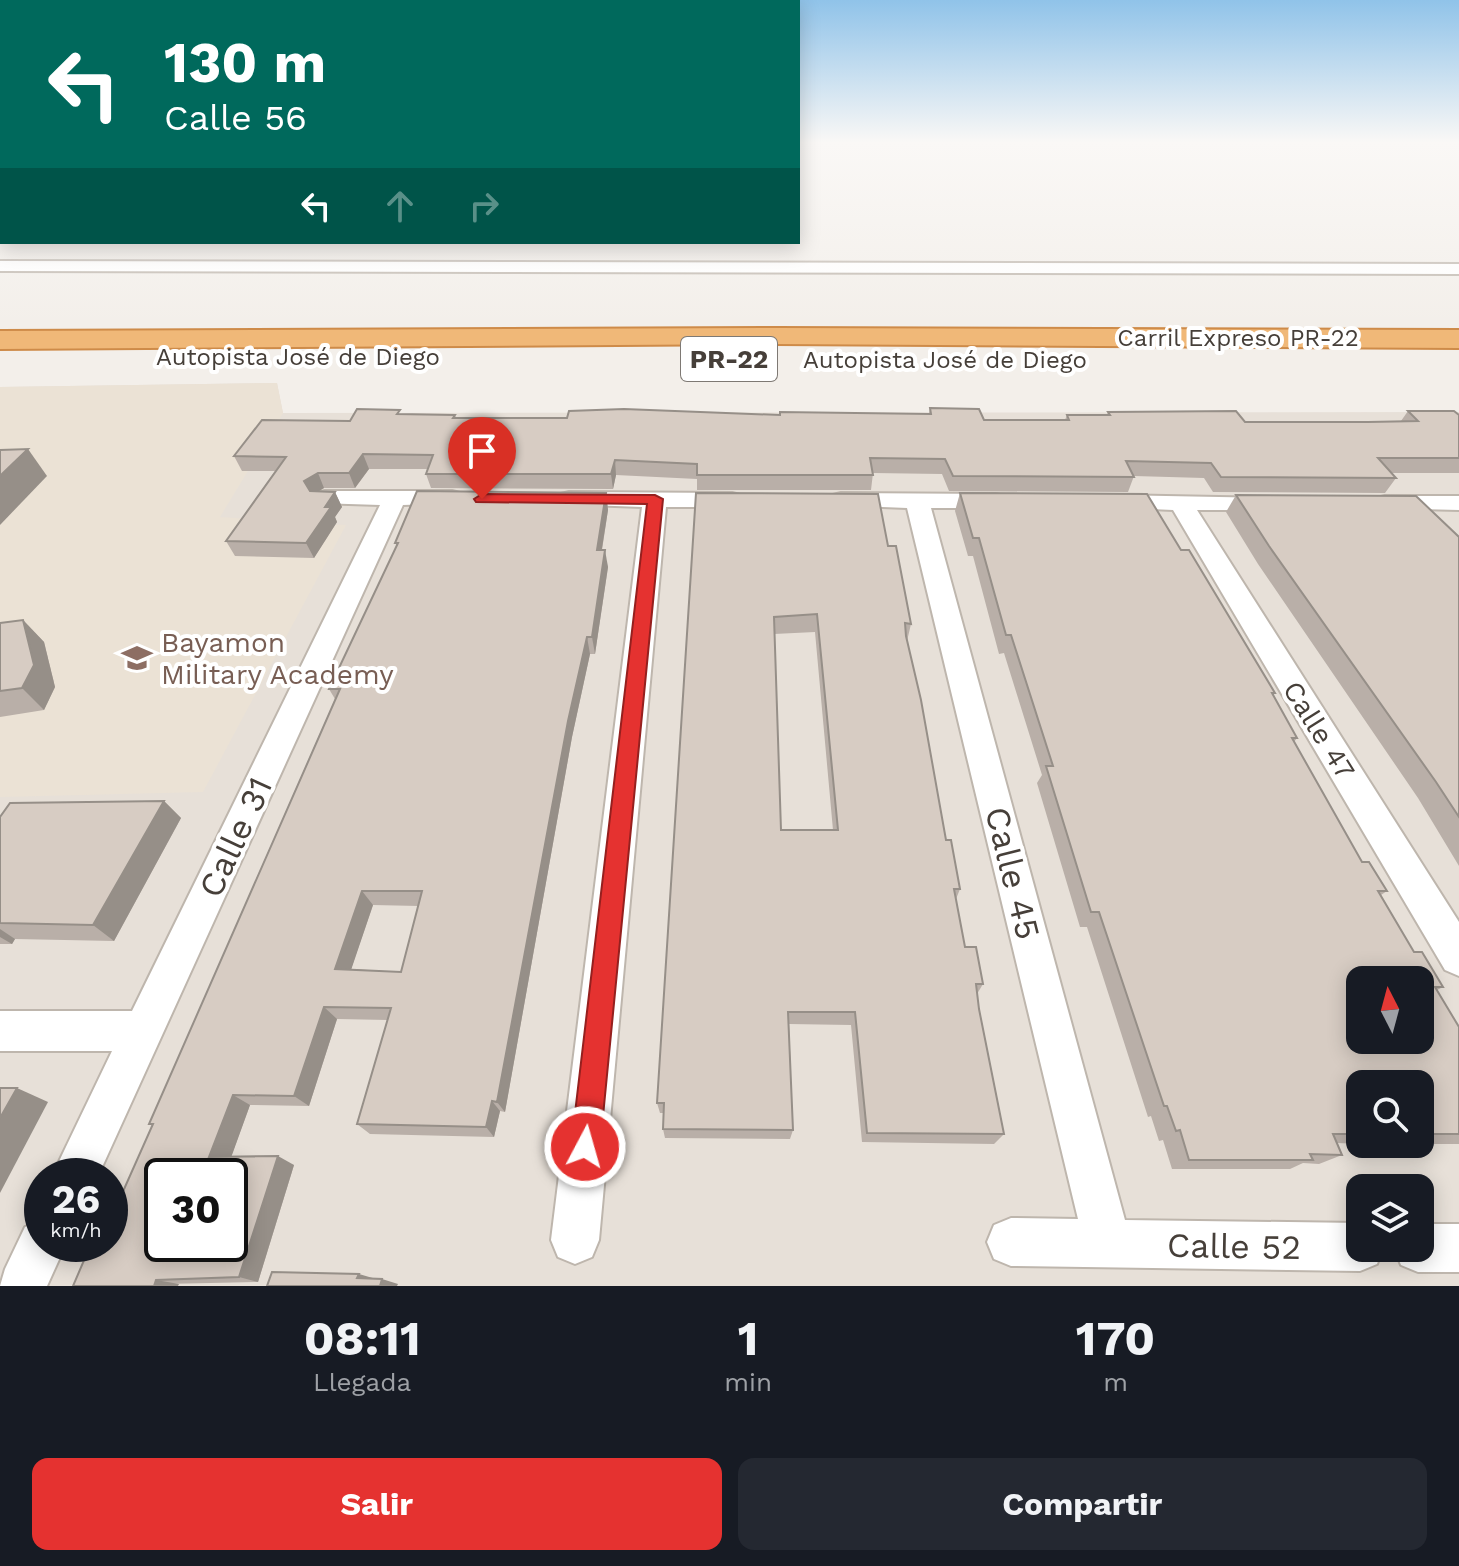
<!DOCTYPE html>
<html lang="es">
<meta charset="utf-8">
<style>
body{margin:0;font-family:"Work Sans",sans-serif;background:#242831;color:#f1f3f6;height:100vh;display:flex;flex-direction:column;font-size:30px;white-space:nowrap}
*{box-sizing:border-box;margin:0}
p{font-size:26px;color:#9ea1a6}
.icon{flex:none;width:44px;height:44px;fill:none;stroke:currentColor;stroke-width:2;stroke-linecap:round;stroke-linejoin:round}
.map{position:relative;height:1286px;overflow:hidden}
.drawer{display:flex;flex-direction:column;background:#171b24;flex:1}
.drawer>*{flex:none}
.banner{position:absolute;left:0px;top:0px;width:800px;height:244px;box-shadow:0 4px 20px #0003;background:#00695c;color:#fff;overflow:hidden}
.needle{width:52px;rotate:354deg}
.buttons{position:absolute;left:1346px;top:966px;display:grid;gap:16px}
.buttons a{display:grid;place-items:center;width:88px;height:88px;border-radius:16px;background:#171b24;box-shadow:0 4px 20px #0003;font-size:40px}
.speed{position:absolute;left:24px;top:1158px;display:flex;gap:16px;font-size:40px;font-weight:700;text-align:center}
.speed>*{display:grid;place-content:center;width:104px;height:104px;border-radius:50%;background:#171b24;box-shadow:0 4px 20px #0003;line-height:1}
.speed small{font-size:20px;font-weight:400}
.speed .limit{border:4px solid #111;border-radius:12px;background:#fff;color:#111}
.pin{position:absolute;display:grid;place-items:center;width:68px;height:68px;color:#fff;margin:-82px -34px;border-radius:50% 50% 50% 0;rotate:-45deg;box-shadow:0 0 8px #0007}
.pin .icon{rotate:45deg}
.me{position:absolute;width:88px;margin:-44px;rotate:6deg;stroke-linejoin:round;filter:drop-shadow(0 0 6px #0008)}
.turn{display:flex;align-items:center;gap:28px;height:168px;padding:0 32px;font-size:36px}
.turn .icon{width:104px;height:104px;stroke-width:2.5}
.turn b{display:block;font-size:56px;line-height:68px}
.lanes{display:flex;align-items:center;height:76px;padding:0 32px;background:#0003;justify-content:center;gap:40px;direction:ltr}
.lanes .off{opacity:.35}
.eta{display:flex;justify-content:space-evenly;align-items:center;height:136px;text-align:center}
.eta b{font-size:48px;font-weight:700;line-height:56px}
.primary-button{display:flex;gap:16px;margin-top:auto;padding:16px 32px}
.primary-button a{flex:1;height:92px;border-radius:16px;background:#e53230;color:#fff;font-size:32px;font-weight:700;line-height:92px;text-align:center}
.primary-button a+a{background:#242831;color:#f1f3f6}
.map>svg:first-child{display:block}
.residential{fill:#e7e0d8;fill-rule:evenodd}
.education{fill:#ebe2d5}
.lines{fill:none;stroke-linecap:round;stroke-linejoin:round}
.street-casing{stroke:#beb6ad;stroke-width:4}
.highway-casing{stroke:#ce8b49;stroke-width:4}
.street{fill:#fff;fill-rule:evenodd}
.highway{fill:#f0b878;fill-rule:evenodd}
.wall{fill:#b9afa8;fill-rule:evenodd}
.shaded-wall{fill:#968f88}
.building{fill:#d7ccc3;stroke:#968f88;stroke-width:2;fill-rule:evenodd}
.route{fill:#e53230;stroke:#95201f;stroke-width:2}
.labels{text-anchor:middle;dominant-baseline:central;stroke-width:8;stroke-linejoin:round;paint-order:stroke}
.far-street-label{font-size:24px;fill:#463f39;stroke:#fff}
.shield{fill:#fff;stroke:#7e7974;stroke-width:2}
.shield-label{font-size:26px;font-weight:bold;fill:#463f39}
.education-label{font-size:28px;fill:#785e54;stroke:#fff;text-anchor:start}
.street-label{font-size:28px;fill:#463f39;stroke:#fff}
.near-street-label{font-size:34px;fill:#463f39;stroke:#fff}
</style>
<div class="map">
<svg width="1459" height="1286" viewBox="0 0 1459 1286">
<rect width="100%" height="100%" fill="#f3efea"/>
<path class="residential" d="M277 383 283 413 1459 412V1286H0V387ZM1360 980H1420V1040H1360ZM1360 1084H1420V1144H1360ZM42 1176H110V1244H42ZM162 1176H230V1244H162ZM1360 1188H1420V1248H1360Z"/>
<path class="education" d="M277 383 283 413 220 517 346 525 203 792 0 797V387Z"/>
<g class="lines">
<g class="street-casing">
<g id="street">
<rect x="0" y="177" width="2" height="8"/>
<path d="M0 261 1459 264V274L0 271Z"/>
<path d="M325 491H452L460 493 464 498 460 503 403 505 98 1176H52L112 1051H0V1011H132L380 505 317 503 313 498 317 493Z"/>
<path d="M569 492 732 493 740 495 744 500 740 505 732 507H666L599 1240 592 1257 575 1264 558 1257 551 1240 642 507 561 504 557 499 561 494Z"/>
<path d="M841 493 996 494 1004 496 1008 501 1004 506 996 508H931L1125 1220 1360 1223V1248H1383L1377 1264 1360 1271 1011 1266 994 1259 987 1242 994 1225 1011 1218 1078 1219 907 508 833 505 829 500 833 495Z"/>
<path d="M1113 495 1276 498 1280 503 1276 508 1268 510H1197L1459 922V976L1445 970 1173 510 1105 507 1101 502 1105 497Z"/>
<path d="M1385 496H1459V510L1377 508 1373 503 1377 498Z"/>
<path d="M42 1220V1244H66L47 1286H0L5 1269 25 1227Z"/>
<path d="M1420 1224H1459V1272H1418L1401 1265 1394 1248H1420Z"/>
</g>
</g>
<g class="highway-casing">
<path id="highway" d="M776 328 1459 330V348L776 344 0 349V331Z"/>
</g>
<use href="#street" class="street"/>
<use href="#highway" class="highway"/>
</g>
<g class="wall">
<path d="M930 408 984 420H1065L1067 415H1107L1108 412 1245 422 1401 421 1408 411 1459 415V473H1392L1396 478 1385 493 1213 492 1204 478 1134 476 1128 492 949 491 942 474 873 473 871 490H697V479L616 475 613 489 431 488 426 474 427 469H369L355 488H324L319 491 335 492 342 507 335 517 337 522 314 558 235 556 226 541 275 471H242L234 456 350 421 401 414 455 415 456 418 929 414Z"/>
<path d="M606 493 608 510 602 550 608 567 595 654H590L572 737 505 1112 500 1111 494 1137 370 1134 357 1124 388 1020 337 1019 309 1106 250 1105 231 1157 294 1165 258 1282 73 1286 113 1214 152 1125 149 1124 335 699 329 689 397 546 395 543ZM373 905 419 906 401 972 351 969Z"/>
<path d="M696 493 888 546 911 624 907 641 946 840 960 889 956 899 965 947 983 984 977 994 979 1009 1004 1134 994 1144 862 1142 851 1025 789 1024 793 1130 790 1139 665 1138 663 1129 664 1113H660L657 1103ZM815 632 833 830H781L774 634Z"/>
<path d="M960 493 1181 550 1275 693 1273 696 1297 738 1294 742 1362 862 1387 891 1381 895 1414 952 1443 987 1437 990 1459 1027V1144H1420V1084H1360V1144L1337 1143 1342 1155 1319 1164 1303 1163 1290 1169H1172L1163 1140 1159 1141 1151 1116 1148 1117 1087 927H1080L1037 783 1042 775 1004 653 999 654 973 556H968L955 511Z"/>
<path d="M1236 495 1459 537V866L1418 798 1258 564 1226 512Z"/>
<path d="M23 620 44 642 55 687 44 710 0 717V623Z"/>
<path d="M164 801 181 818 114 941 15 939 12 944H0V817Z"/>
</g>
<g class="shaded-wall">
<path d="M28 449 47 476 0 525V476Z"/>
<path d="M363 454 369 469 355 488 349 473Z"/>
<path d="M615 460 616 475 613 489 611 474Z"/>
<path d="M318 473 324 488 311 496 304 481Z"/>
<path d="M335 492 342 507 335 517 337 522 314 558 306 543 325 507Z"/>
<path d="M606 493 608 510 599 567 597 550Z"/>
<path d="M605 550 608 567 595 654 592 637Z"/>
<path d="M23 620 44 642 55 687 44 710 22 688Z"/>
<path d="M587 637 590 654 572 737 505 1112 497 1102 568 721Z"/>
<path d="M164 801 181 818 114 941 93 925Z"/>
<path d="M362 891 373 905 347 982 335 969Z"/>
<path d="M0 929 15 939 12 944 0 937Z"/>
<path d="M324 1007 337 1019 309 1106 294 1096Z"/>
<path d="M17 1088 48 1102 0 1193V1118Z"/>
<path d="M233 1095 250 1105 228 1166 209 1157Z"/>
<path d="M492 1101 500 1111 494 1137 486 1127Z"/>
<path d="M278 1156 294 1165 258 1282 239 1277Z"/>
<path d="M359 1274 376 1279 357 1278Z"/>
<path d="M382 1279 398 1284 397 1286H380Z"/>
<path d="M156 1280 179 1284 178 1286H154Z"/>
</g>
<g class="building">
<path d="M930 408 979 409 984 420H1069L1067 415H1110L1108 412 1236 411 1245 422H1368L1418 421 1408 411H1454L1459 415V458H1378L1396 478 1221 477 1211 463 1126 461 1134 477 953 476 945 459 870 458 873 475H697V464L615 460 611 474H426L433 455 363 454 349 473H318L304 481 310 491 335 492 325 507H331L306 543 226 541 286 457 234 456 262 420 350 421 357 409 400 410 397 414 455 415 453 418H567L569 411 624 409 780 415V412L931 414Z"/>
<path d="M28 449 0 476V450Z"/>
<path d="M417 491 606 493 597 550H605L592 637H587L568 721 497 1102 492 1101 486 1127 357 1124 391 1008 324 1007 294 1096 233 1095 209 1157 278 1156 239 1277 156 1280 154 1286H73L91 1244H110V1214H113L153 1124H149L340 689H329L398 543H395ZM362 891H422L401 972 335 969ZM162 1176H230V1244H162Z"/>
<path d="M696 493 878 494 888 546H896L911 624 905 623 906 636 921 700 946 840H951L953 851 960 889H954L965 947H976L983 984H976L979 1009 1004 1134 867 1133 855 1012H788L793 1130 663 1129 664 1103H657ZM817 614 838 830H781L774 617Z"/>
<path d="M960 493 1147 494 1181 550H1189L1275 693H1272L1297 738H1292L1362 862H1369L1387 891H1378L1414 952H1422L1443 987H1435L1459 1027V1134H1420V1084H1360V1134H1333L1342 1155 1310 1154 1313 1160H1189L1180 1130 1176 1131 1167 1106H1164L1099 912H1091L1046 766H1053L1011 635H1006L979 538H973ZM1360 980H1420V1040H1360Z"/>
<path d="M1236 495 1416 496 1459 537V817L1436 782 1269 546Z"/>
<path d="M23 620 34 665 22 688 0 691V623Z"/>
<path d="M164 801 93 925 0 923V817L10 803Z"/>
<path d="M0 1088H17L0 1118Z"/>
<path d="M272 1272 359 1274 357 1278 382 1279 380 1286H267Z"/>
</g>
<linearGradient id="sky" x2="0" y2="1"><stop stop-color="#90c3e9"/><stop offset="0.44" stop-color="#faf8f6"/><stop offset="1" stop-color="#faf8f6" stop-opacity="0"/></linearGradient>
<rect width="1459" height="324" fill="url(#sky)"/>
<path class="route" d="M482 494 655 495 663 499 600 1147 596 1157 585 1161 575 1157 571 1147 647 504 476 502 474 499Z"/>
<defs>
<g id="school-bare" transform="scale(2.4)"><path d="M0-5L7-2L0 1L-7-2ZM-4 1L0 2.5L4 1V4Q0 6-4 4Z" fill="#8d6e63" stroke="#fff" stroke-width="2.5" paint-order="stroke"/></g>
</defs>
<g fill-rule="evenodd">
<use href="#school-bare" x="137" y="658"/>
</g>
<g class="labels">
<g class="far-street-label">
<text x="1238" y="338">Carril Expreso PR-22</text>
<text x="298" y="357">Autopista José de Diego</text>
<text x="945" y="360">Autopista José de Diego</text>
</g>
<rect class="shield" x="681" y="337" width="96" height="44" rx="6"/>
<g class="shield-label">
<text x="729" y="359">PR-22</text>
</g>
<g class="education-label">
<text x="161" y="642">Bayamon<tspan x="161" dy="32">Military Academy</tspan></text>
</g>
<g class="street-label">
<text transform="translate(1319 730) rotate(58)">Calle 47</text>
</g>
<g class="near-street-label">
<text transform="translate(235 837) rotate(-65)">Calle 31</text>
<text transform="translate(1013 873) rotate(76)">Calle 45</text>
<text transform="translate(1234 1246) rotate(1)">Calle 52</text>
</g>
</g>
</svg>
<div class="buttons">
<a><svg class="needle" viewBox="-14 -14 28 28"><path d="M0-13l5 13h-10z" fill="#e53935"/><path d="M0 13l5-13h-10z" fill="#9ea1a6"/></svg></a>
<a><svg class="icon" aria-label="search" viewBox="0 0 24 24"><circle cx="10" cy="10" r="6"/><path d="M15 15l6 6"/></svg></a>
<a><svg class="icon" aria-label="layers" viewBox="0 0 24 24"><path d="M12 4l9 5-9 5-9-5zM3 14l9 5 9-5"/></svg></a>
</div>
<div class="speed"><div>26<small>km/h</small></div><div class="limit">30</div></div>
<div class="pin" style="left:482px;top:499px;background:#d93025"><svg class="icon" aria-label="arrive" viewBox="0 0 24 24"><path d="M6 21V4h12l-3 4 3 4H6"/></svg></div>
<svg class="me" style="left:585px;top:1147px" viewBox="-20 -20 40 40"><circle r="17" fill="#e53230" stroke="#fff" stroke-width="3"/><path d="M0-11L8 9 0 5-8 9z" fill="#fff"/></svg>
<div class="banner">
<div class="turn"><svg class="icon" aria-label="left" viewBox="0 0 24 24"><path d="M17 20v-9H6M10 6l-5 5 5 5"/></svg><div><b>130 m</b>Calle 56</div></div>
<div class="lanes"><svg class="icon" aria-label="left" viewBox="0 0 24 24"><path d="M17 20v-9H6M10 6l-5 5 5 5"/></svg><svg class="icon off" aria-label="ahead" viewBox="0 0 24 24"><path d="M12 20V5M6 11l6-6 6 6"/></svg><svg class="icon off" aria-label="right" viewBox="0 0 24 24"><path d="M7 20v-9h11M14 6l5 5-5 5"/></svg></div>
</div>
</div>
<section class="drawer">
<div class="eta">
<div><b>08:11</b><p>Llegada</p></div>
<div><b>1</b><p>min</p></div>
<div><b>170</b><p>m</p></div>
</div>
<div class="primary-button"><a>Salir</a><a>Compartir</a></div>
</section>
